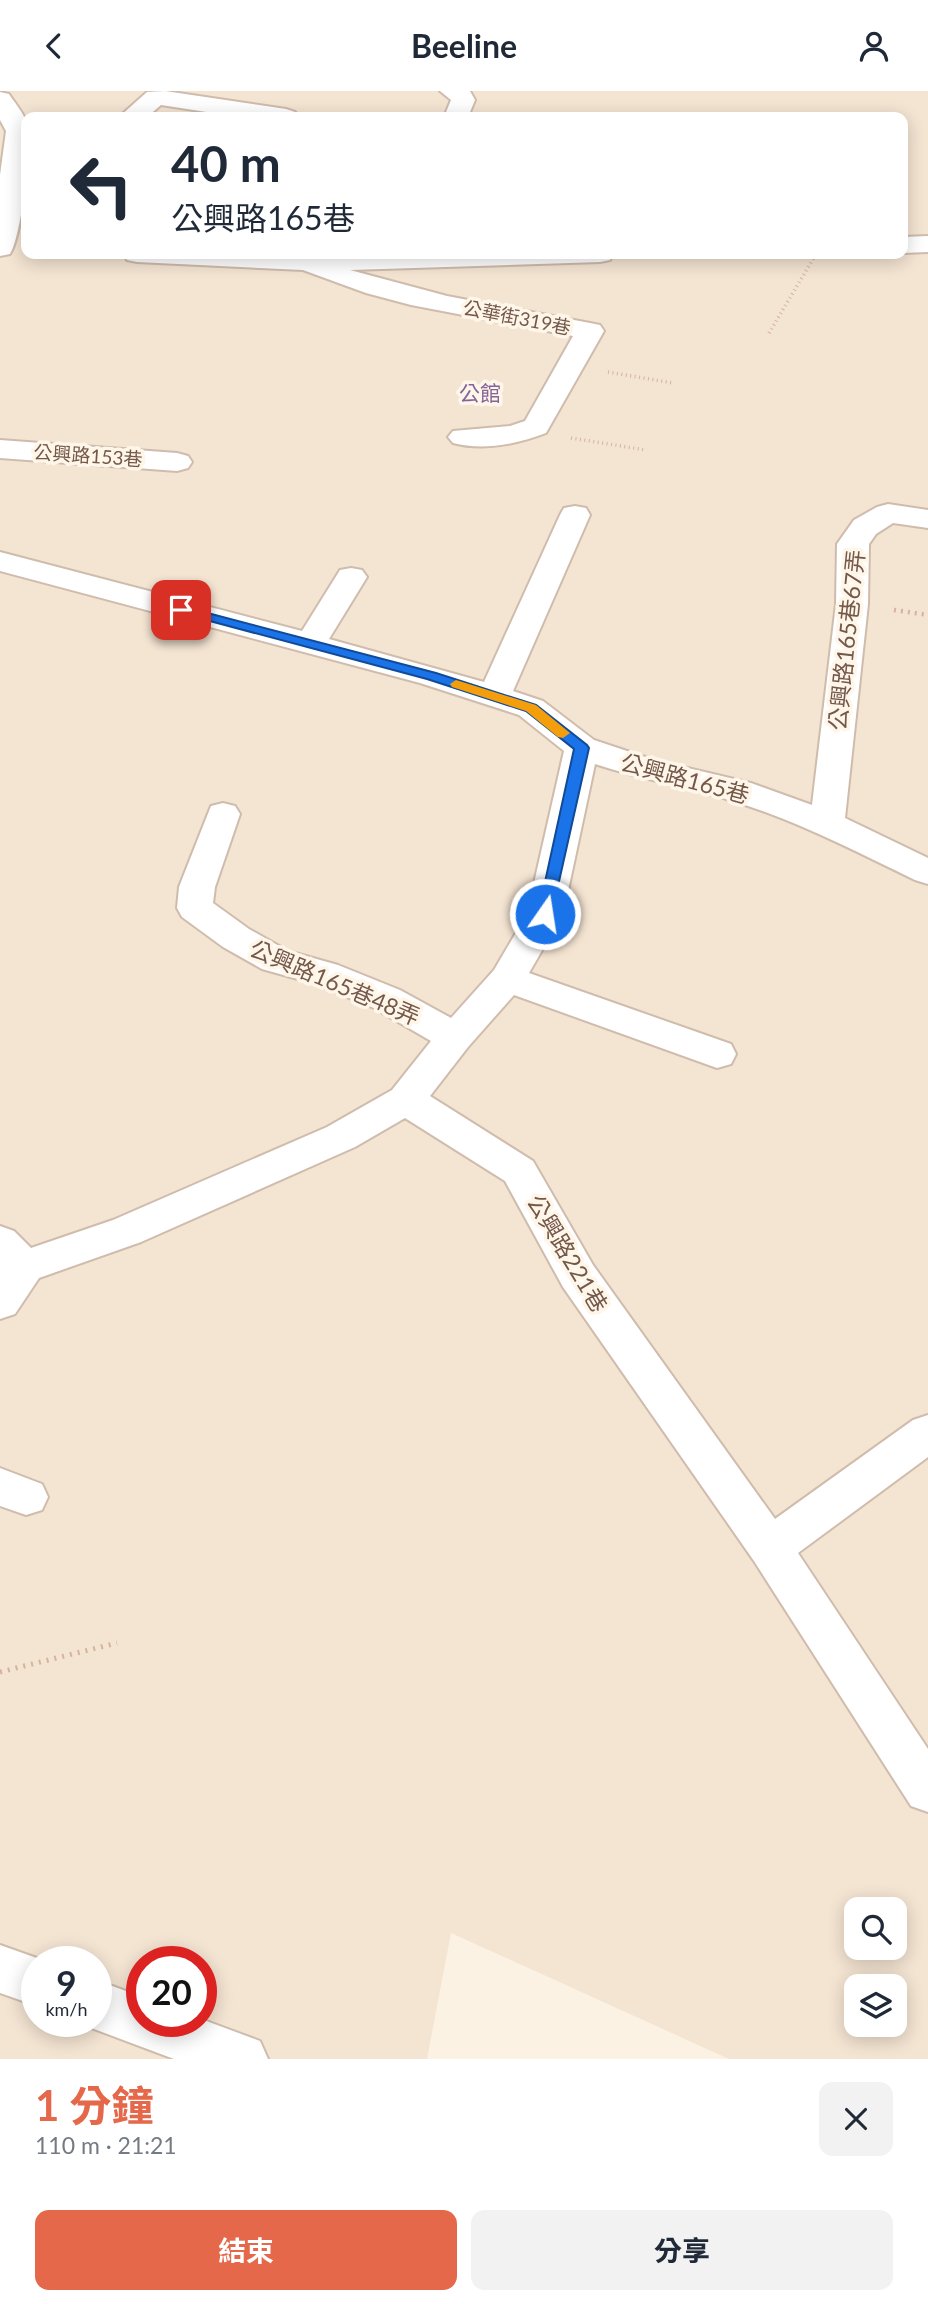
<!DOCTYPE html>
<html lang="zh-TW">
<meta charset="utf-8">
<style>
body{margin:0;font-family:Lato,"Noto Sans TC",sans-serif;background:#f2f2f3;color:#1f2937;height:100vh;display:flex;flex-direction:column;font-size:26px;white-space:nowrap}
*{box-sizing:border-box;margin:0}
p{font-size:23px;color:#747a83}
.icon{flex:none;width:38px;height:38px;fill:none;stroke:currentColor;stroke-width:2;stroke-linecap:round;stroke-linejoin:round}
.map{position:relative;height:1968px;overflow:hidden}
.sheet{display:flex;flex-direction:column;background:#fff;flex:1}
.sheet>*{flex:none}
.guide{position:absolute;left:21px;top:21px;width:887px;height:147px;border-radius:14px;box-shadow:0 4px 18px #0003;background:#fff;color:#1f2937;overflow:hidden}
.buttons{position:absolute;left:844px;top:1806px;display:grid;gap:14px}
.buttons a{display:grid;place-items:center;width:63px;height:63px;border-radius:14px;background:#fff;box-shadow:0 4px 18px #0003;font-size:35px}
.speed{position:absolute;left:21px;top:1855px;display:flex;gap:14px;font-size:35px;font-weight:700;text-align:center}
.speed>*{display:grid;place-content:center;width:91px;height:91px;border-radius:50%;background:#fff;box-shadow:0 4px 18px #0003;line-height:1}
.speed small{font-size:18px;font-weight:400}
.speed .limit{border:10px solid #d22;background:#fff;color:#111}
.pin{position:absolute;display:grid;place-items:center;width:60px;height:60px;color:#fff;margin:-30px;border-radius:14px;box-shadow:0 4px 10px #0006}
.me{position:absolute;width:77px;margin:-38px;rotate:13deg;stroke-linejoin:round;filter:drop-shadow(0 0 5px #0008)}
.turn{display:flex;align-items:center;gap:24px;height:147px;padding:0 35px;font-size:32px}
.turn .icon{width:91px;height:91px;stroke-width:2.5}
.turn b{display:block;font-size:49px;line-height:60px}
.round{display:grid;place-items:center;flex:none;width:74px;height:74px;border-radius:14px;background:#f2f2f3}
.overview{display:flex;align-items:center;justify-content:space-between;height:119px;padding:0 35px}
h1{font-size:42px;font-weight:700;line-height:52px;color:#e5684a}
.button{display:flex;gap:14px;margin-top:auto;padding:14px 35px}
.button a{flex:1;height:80px;border-radius:14px;background:#e5684a;color:#fff;font-size:28px;font-weight:700;line-height:80px;text-align:center}
.button a+a{background:#f2f2f3;color:#1f2937}
header{display:flex;justify-content:space-between;align-items:center;height:91px;padding:0 35px;background:#fff;font-size:32px;font-weight:700}
.map>svg:first-child{display:block}
.residential{fill:#f4e4d2;fill-rule:evenodd}
.lines{fill:none;stroke-linecap:round;stroke-linejoin:round}
.minor-casing{stroke:#cfbcad;stroke-width:4}
.path-far2{stroke:#d6b39f;stroke-width:3.5;stroke-dasharray:1 3.5;stroke-linecap:butt}
.path-far1{stroke:#d6b39f;stroke-width:4.5;stroke-dasharray:2 5;stroke-linecap:butt}
.path{stroke:#d6b39f;stroke-width:5;stroke-dasharray:2 6;stroke-linecap:butt}
.minor{fill:#fff;fill-rule:evenodd}
.route{fill:#1a73e8;stroke:#114b97;stroke-width:2}
.slow{fill:#f59e0b}
.labels{text-anchor:middle;dominant-baseline:central;stroke-width:7;stroke-linejoin:round;paint-order:stroke}
.far-street-label{font-size:19px;fill:#74584a;stroke:#fff6ea}
.far-quarter-label{font-size:21px;fill:#856598;stroke:#fff6ea}
.street-label{font-size:23px;fill:#74584a;stroke:#fff6ea}
</style>
<header><svg class="icon" aria-label="back" viewBox="0 0 24 24"><path d="M15 5l-7 7 7 7"/></svg>Beeline<svg class="icon" aria-label="person" viewBox="0 0 24 24"><circle cx="12" cy="8" r="4"/><path d="M4 21q1-7 8-7t8 7"/></svg></header>
<div class="map">
<svg width="928" height="1968" viewBox="0 0 928 1968">
<rect width="100%" height="100%" fill="#fcf2e4"/>
<path class="residential" d="M0 0H928V1968H729L451 1842 427 1968H0ZM26 26H903V163H26ZM856 1818H894V1857H856ZM37 1871H96V1930H37ZM142 1871H201V1930H142ZM856 1895H894V1934H856Z"/>
<g class="lines">
<g class="minor-casing">
<g id="minor">
<path d="M165 0 286 18 295 21 299 26H239L161 14 147 26H119L147 1Z"/>
<path d="M440 0H470L475 9 468 26H444L451 9Z"/>
<path d="M0 1 9 3C14 11 24 22 26 31 32 54 22 144 10 163L0 165V84L6 40 0 29Z"/>
<path d="M928 145V161L903 162V146Z"/>
<path d="M124 163H613L610 169 600 171 350 179 447 205 590 232 600 234 604 240 546 342C518 353 483 360 453 352L448 346 453 340 510 335 525 330 573 245 411 214 366 202 303 179 137 171 127 169Z"/>
<path d="M0 349 177 362 188 365 192 371 188 377 177 380 0 367Z"/>
<path d="M888 413 928 419V437L893 432 876 443 869 453 868 513 845 727 928 767V793L915 789C855 760 794 728 729 709 685 695 640 688 595 673L563 823 529 882 731 953 736 963 731 973 717 977 514 904 468 956 430 1005 533 1070 593 1174 775 1428 913 1329 928 1324V1366L798 1462 928 1658V1721L911 1715 754 1470 563 1196 505 1090 405 1027 355 1056 141 1151 39 1187 15 1223 0 1228V1135L14 1140 31 1157 113 1129 327 1036 392 999 431 950 374 917 312 892 262 878 223 856 182 826 177 817 179 796 211 715 223 712 235 715 240 723 215 796 213 812 249 838 288 860 338 874 400 899 451 927 494 879 527 823 564 660 519 624 420 592 0 480V461L302 540 340 479 351 477 362 479 367 486 329 548 484 591 560 424 564 417 575 415 586 417 590 424 513 600 543 610 594 649 654 669 751 692 812 714 836 513 837 453 854 429 877 416Z"/>
<path d="M0 1377 42 1393 48 1406 42 1419 26 1424 0 1415Z"/>
<path d="M0 1854 48 1871H37V1915L0 1902Z"/>
<path d="M96 1889 142 1906V1930H201V1928L260 1950 268 1968H174L78 1932 96 1930Z"/>
</g>
</g>
<g class="path-far2">
<path d="M769 242 816 163"/>
<path d="M608 281 673 292"/>
<path d="M571 347 646 359"/>
</g>
<path class="path-far1" d="M894 519 928 524"/>
<path class="path" d="M0 1581 117 1552"/>
<use href="#minor" class="minor"/>
</g>
<path class="route" d="M181 515 436 582 536 614 587 654 589 657 551 826 545 828 538 823 574 658 526 620 427 588 176 521V516Z"/>
<path class="slow" d="M456 589 536 614 570 642 563 647 558 646 526 620 452 596 450 593Z"/>
<g class="labels">
<g class="far-street-label">
<text transform="translate(517 226) rotate(11)">公華街319巷</text>
<text transform="translate(88 364) rotate(4)">公興路153巷</text>
</g>
<g class="far-quarter-label">
<text x="480" y="301">公館</text>
</g>
<g class="street-label">
<text transform="translate(846 549) rotate(-84)">公興路165巷67弄</text>
<text transform="translate(685 687) rotate(15)">公興路165巷</text>
<text transform="translate(335 891) rotate(23)">公興路165巷48弄</text>
<text transform="translate(568 1162) rotate(59)">公興路221巷</text>
</g>
</g>
</svg>
<div class="buttons">
<a><svg class="icon" aria-label="search" viewBox="0 0 24 24"><circle cx="10" cy="10" r="6"/><path d="M15 15l6 6"/></svg></a>
<a><svg class="icon" aria-label="layers" viewBox="0 0 24 24"><path d="M12 4l9 5-9 5-9-5zM3 14l9 5 9-5"/></svg></a>
</div>
<div class="speed"><div>9<small>km/h</small></div><div class="limit">20</div></div>
<div class="pin" style="left:181px;top:519px;background:#d93025"><svg class="icon" aria-label="arrive" viewBox="0 0 24 24"><path d="M6 21V4h12l-3 4 3 4H6"/></svg></div>
<svg class="me" style="left:545px;top:823px" viewBox="-20 -20 40 40"><circle r="17" fill="#1a73e8" stroke="#fff" stroke-width="3"/><path d="M0-11L8 9 0 5-8 9z" fill="#fff"/></svg>
<div class="guide">
<div class="turn"><svg class="icon" aria-label="left" viewBox="0 0 24 24"><path d="M17 20v-9H6M10 6l-5 5 5 5"/></svg><div><b>40 m</b>公興路165巷</div></div>
</div>
</div>
<section class="sheet">
<div class="overview"><div><h1>1 分鐘</h1><p>110 m · 21:21</p></div><a class="round"><svg class="icon" aria-label="close" viewBox="0 0 24 24"><path d="M6 6l12 12M18 6L6 18"/></svg></a></div>
<div class="button"><a>結束</a><a>分享</a></div>
</section>
